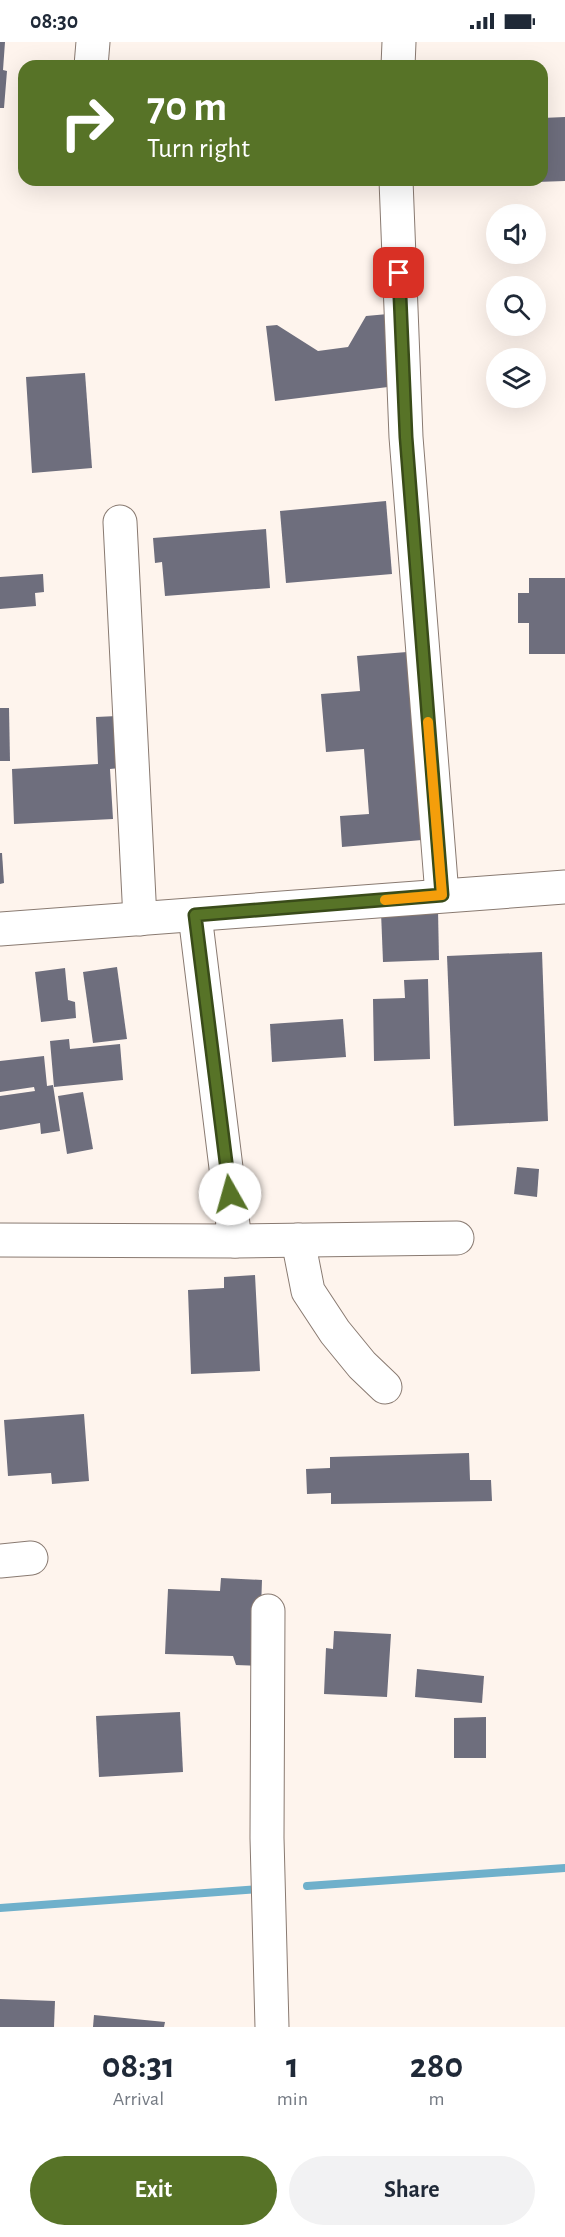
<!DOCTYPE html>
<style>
body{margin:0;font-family:"Alegreya Sans",sans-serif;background:#f2f2f3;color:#1f2937;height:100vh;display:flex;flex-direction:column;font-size:22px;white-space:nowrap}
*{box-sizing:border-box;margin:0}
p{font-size:20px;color:#747a83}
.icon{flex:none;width:33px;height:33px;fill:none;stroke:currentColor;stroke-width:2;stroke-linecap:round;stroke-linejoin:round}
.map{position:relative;height:1985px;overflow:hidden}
.details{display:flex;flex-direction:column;background:#fff;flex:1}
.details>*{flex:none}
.top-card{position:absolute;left:18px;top:18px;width:530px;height:126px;border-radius:18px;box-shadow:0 6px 24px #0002;background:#577327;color:#fff;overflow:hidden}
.controls{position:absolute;left:486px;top:162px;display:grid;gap:12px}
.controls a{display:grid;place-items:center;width:60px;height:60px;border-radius:50%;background:#fff;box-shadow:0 6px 24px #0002;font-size:30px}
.pin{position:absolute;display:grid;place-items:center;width:51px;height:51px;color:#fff;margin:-26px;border-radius:12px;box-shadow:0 3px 9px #0006}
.me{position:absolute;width:66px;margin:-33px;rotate:353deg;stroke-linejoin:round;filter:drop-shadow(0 0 4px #0008)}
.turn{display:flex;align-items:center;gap:21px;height:126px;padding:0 30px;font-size:27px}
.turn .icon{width:78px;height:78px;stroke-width:2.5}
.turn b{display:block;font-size:42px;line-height:51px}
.eta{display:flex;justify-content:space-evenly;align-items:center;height:102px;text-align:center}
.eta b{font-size:36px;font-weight:700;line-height:42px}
.action{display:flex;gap:12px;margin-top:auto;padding:12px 30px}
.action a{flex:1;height:69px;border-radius:36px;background:#577327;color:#fff;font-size:24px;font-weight:700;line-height:69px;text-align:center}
.action a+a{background:#f2f2f3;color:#1f2937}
.status{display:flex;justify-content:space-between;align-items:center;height:42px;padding:0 30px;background:#fff;direction:ltr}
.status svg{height:16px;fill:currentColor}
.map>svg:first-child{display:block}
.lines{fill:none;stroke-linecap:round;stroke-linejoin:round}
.stream{stroke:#6fb0cb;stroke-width:8}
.building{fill:#6e6e7d}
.minor-casing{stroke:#897a71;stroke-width:35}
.minor{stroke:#fff;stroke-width:33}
.route-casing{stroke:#394b19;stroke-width:15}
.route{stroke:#577327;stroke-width:10}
.slow{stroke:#f59e0b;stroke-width:10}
</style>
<div class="status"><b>08:30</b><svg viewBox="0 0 49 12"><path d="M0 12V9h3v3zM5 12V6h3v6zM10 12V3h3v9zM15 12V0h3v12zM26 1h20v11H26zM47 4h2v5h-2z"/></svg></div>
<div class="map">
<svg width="565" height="1985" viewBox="0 0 565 1985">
<rect width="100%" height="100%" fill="#fef4ed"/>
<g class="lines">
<g class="stream">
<path d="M307 1844 565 1826"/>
<path d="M0 1866 261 1847"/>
</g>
</g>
<g class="building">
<path d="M0 0H5L3 28 7 29 4 66H0Z"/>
<path d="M22 47H24V87L19 86Z"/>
<path d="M565 75V139L477 142V138H542V76Z"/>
<path d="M295 138H330V140L295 143Z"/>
<path d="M388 272 396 344 275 359 266 284 277 283 318 309 348 305 366 274Z"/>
<path d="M85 331 92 426 32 431 26 335Z"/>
<path d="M386 459 392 532 286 541 280 469Z"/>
<path d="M266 487 270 546 165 554 162 520 155 521 153 496Z"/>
<path d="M43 532 44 550 35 551 36 564 0 567V535Z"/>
<path d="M529 536H565V612H529V581H518V551H529Z"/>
<path d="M407 610 422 798 342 805 340 774 369 772 364 707 326 710 321 652 360 649 357 614Z"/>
<path d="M0 666H9L10 719H0Z"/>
<path d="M117 674 120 726 110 727 113 777 14 782 12 727 98 722 96 675Z"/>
<path d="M0 811H2L4 841 0 842Z"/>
<path d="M438 868 439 918 383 920 381 870Z"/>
<path d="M542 910 548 1079 454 1084 447 914Z"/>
<path d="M117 925 127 997 93 1001 83 930Z"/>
<path d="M65 926 68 958 75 960 76 976 41 980 35 930Z"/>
<path d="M428 937 430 1017 374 1019 373 957 405 956 404 938Z"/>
<path d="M343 977 346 1015 272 1020 270 982Z"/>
<path d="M69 997 70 1007 120 1002 123 1038 54 1045 50 999Z"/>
<path d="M44 1014 47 1044 53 1043 60 1089 41 1092 40 1081 0 1088V1054L35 1049 34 1045 0 1050V1019Z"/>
<path d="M83 1050 93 1107 67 1112 58 1054Z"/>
<path d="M517 1125 539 1127 537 1155 514 1152Z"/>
<path d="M255 1233 260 1329 191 1332 188 1248 224 1246V1235Z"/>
<path d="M84 1372 89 1439 52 1442 51 1431 8 1434 4 1378Z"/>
<path d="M469 1411 470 1438H491L492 1459 331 1462V1451L307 1452 306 1427 330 1426V1415Z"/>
<path d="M221 1536 262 1538 259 1624 236 1623 233 1614 165 1612 168 1547 220 1549Z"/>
<path d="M334 1589 391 1592 387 1655 324 1652 326 1606 333 1607Z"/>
<path d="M417 1627 484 1634 482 1661 415 1655Z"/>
<path d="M180 1670 183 1730 99 1735 96 1674Z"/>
<path d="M486 1675V1716H454V1676Z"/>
<path d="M0 1957 55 1959 54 1985H0Z"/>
<path d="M94 1973 165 1980 164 1985H93Z"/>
</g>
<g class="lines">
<g class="minor-casing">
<g id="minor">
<path d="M91 24 93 0"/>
<path d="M398 24 399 0"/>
<path d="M396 138 406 395 442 853"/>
<path d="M120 480 140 877"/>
<path d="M0 887 565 845"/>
<path d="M0 1198 235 1199 195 873"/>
<path d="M298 1198 308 1249 335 1290 362 1323 385 1345"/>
<path d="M235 1199 457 1196"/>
<path d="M0 1519 31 1516"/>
<path d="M268 1569 267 1796 272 1985"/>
</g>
</g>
<use href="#minor" class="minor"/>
</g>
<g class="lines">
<g class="route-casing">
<path id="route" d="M230 1152 195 873 442 853 406 395 399 231"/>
</g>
<use href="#route" class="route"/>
<path class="slow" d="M385 858 442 853 428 680"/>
</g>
</svg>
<div class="controls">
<a><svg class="icon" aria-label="sound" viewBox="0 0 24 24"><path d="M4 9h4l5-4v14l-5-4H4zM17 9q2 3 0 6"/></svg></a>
<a><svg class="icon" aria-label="search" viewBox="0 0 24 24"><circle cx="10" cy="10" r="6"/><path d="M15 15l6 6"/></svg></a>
<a><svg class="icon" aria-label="layers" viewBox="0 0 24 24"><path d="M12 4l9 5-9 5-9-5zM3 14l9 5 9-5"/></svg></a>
</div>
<div class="pin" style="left:399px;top:231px;background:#d93025"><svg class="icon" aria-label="arrive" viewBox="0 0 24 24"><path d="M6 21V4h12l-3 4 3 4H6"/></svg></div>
<svg class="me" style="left:230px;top:1152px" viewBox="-20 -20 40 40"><circle r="19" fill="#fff"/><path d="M0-13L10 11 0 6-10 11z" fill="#577327"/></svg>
<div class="top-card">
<div class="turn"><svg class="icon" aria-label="right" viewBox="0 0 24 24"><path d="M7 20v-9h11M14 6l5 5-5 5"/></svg><div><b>70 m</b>Turn right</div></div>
</div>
</div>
<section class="details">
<div class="eta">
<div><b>08:31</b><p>Arrival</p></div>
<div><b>1</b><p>min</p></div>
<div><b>280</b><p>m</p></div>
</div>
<div class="action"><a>Exit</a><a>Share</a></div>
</section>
